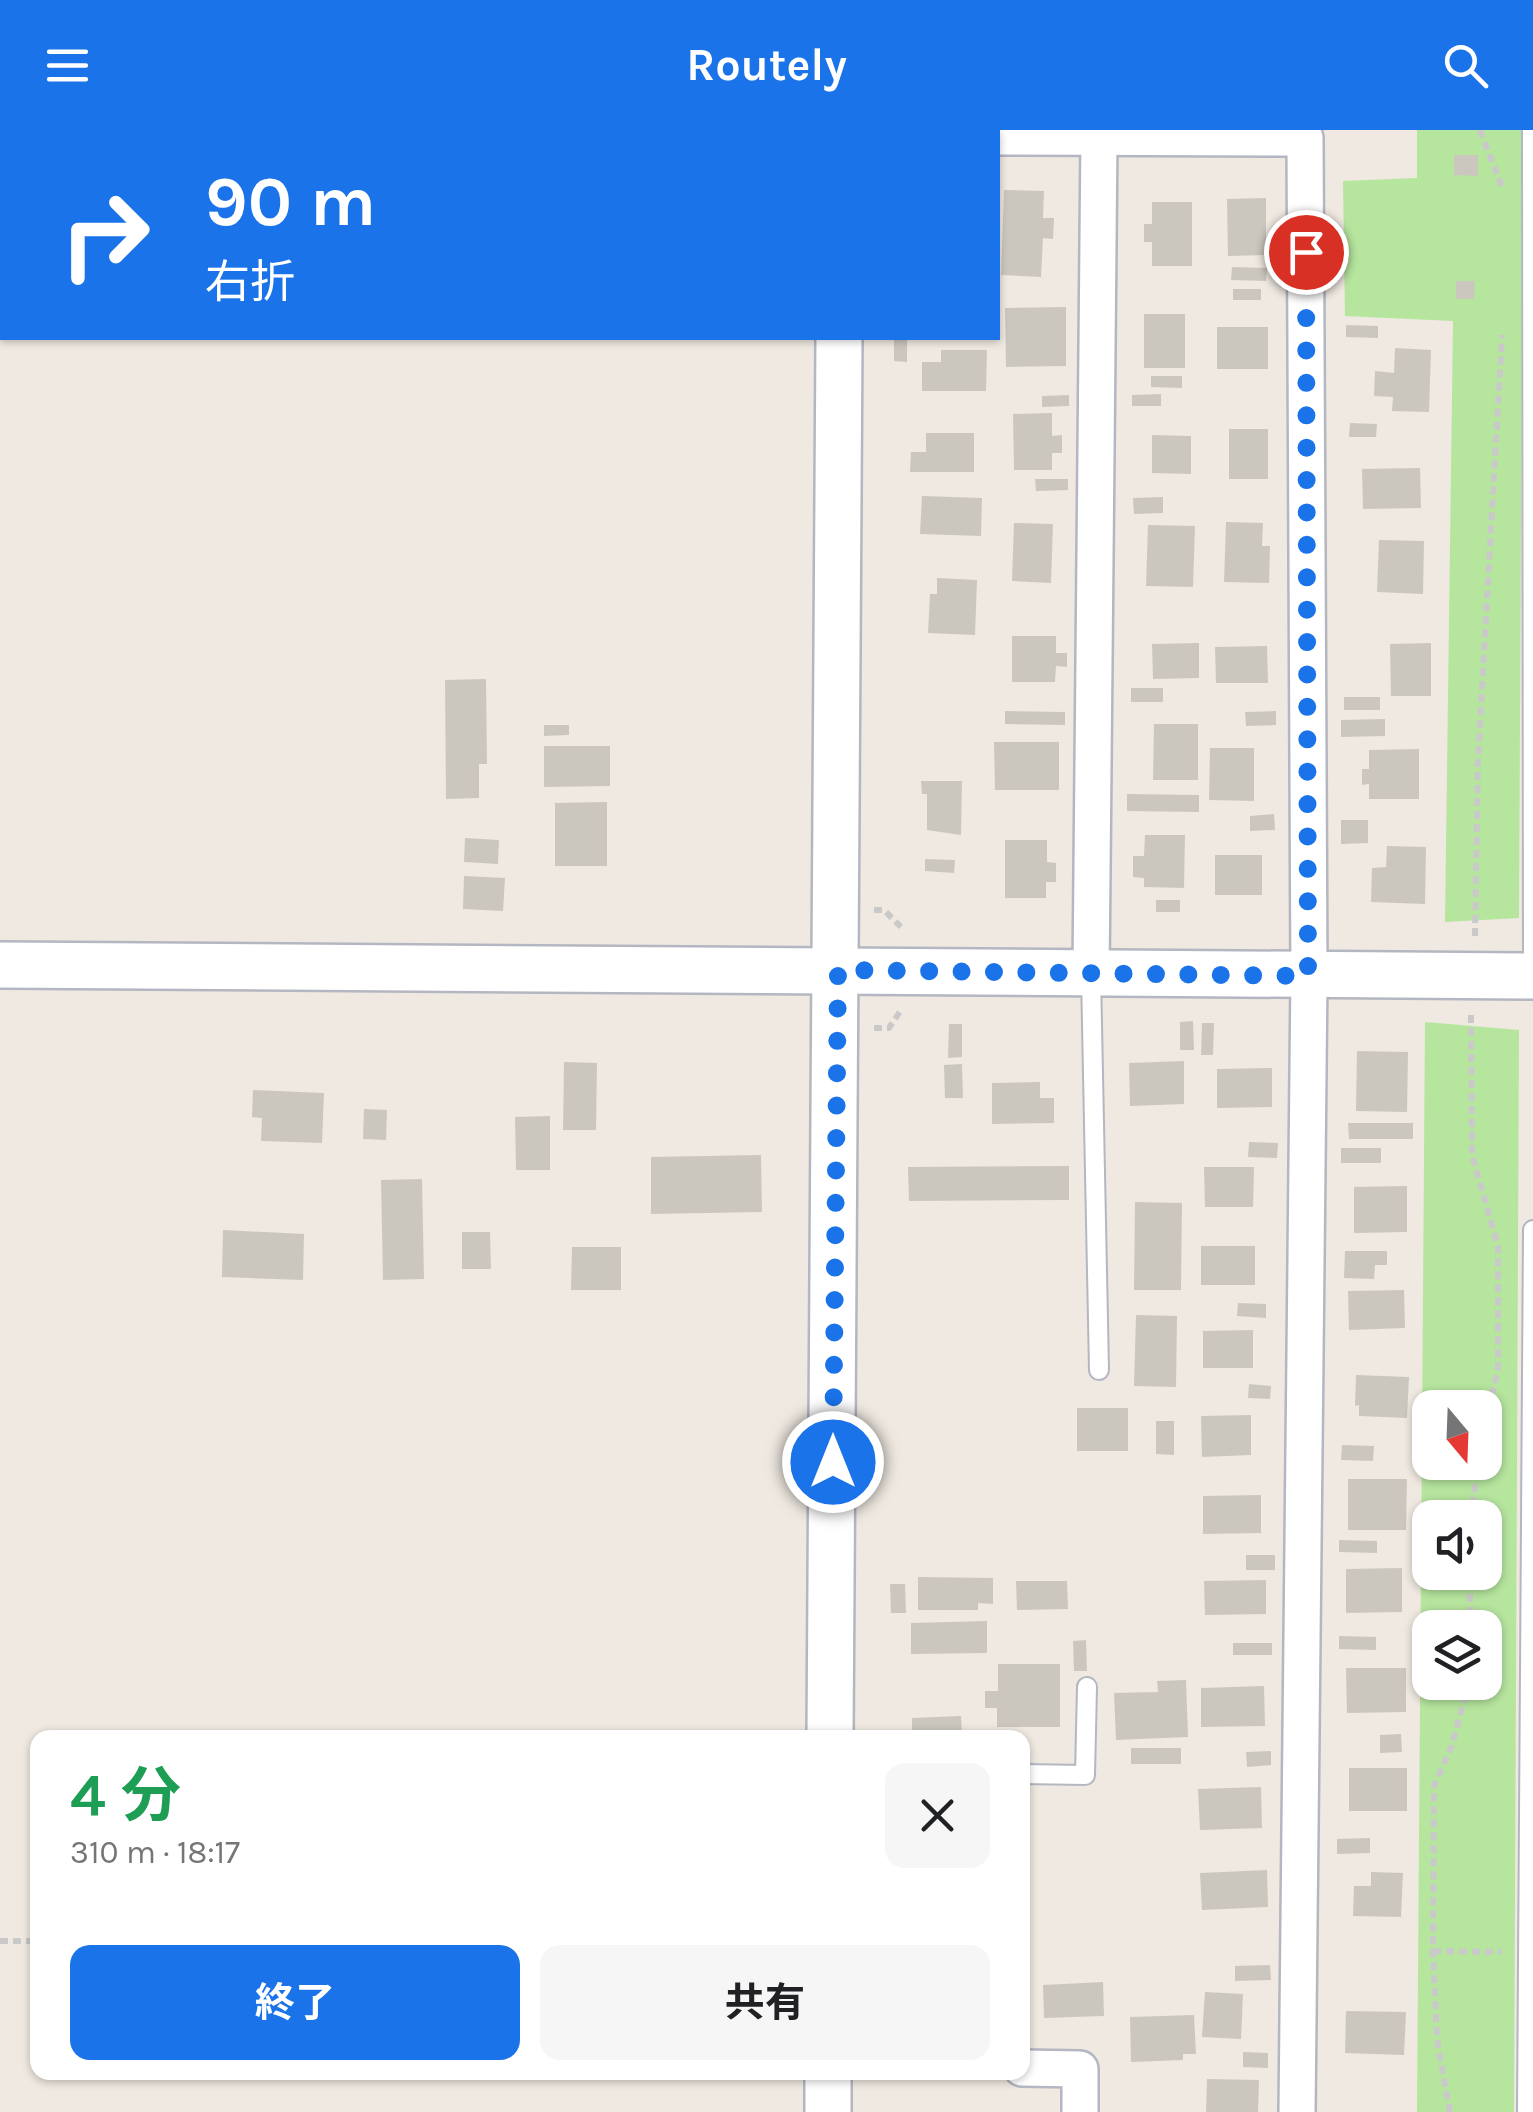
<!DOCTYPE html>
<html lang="ja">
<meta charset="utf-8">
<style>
body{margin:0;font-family:Karla,"Noto Sans JP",sans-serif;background:#f6f6f6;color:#202124;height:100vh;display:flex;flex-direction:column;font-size:38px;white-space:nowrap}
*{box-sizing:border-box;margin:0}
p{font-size:32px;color:#757577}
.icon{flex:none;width:55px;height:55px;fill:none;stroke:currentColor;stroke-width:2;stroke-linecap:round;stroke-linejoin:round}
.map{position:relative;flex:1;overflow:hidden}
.side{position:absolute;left:30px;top:1600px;width:1000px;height:350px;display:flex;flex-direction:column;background:#fff;border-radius:20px;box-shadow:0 2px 8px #0004}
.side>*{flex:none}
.guide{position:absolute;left:0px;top:0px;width:1000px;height:210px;box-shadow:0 2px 8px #0004;background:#1a73e8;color:#fff;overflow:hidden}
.needle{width:65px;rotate:161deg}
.controls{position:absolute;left:1412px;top:1260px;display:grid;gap:20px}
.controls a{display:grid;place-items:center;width:90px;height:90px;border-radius:20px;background:#fff;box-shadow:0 2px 8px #0004;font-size:50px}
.pin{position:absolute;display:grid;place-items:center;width:85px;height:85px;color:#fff;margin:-42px;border:5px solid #fff;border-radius:50%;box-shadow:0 2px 10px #0007}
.me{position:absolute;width:110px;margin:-55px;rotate:0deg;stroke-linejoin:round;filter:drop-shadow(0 0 8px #0008)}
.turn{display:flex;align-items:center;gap:35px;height:210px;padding:0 40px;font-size:45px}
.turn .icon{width:130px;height:130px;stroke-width:2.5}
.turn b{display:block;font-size:70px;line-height:85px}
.round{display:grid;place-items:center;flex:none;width:105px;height:105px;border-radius:20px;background:#f6f6f6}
.headline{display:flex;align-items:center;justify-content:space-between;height:170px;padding:0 40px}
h1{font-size:60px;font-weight:700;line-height:75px;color:#1e9e55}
.button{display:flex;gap:20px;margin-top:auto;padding:20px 40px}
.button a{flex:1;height:115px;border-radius:20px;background:#1a73e8;color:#fff;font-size:40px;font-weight:700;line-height:115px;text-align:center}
.button a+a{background:#f6f6f6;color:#202124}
header{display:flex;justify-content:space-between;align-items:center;height:130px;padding:0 40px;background:#1a73e8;color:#fff;font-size:45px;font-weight:700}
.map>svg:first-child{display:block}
.green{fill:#b6e59e;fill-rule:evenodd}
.building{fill:#cbc7bf}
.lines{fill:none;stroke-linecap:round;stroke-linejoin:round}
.service-casing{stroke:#b4b7c1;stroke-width:22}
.minor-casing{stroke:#b4b7c1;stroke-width:40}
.tertiary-casing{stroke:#b4b7c1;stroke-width:50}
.path{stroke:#c9c9c9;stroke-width:6;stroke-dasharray:8 5;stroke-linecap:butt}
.service{stroke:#fff;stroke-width:18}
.minor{stroke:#fff;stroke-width:35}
.tertiary{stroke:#fff;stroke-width:45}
.route{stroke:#1a73e8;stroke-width:18;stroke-dasharray:0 32.4}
</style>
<header><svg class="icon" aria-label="menu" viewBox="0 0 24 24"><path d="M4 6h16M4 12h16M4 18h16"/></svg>Routely<svg class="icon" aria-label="search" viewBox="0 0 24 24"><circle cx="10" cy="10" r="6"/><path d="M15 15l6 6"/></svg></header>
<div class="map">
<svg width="1533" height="1982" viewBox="0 0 1533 1982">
<rect width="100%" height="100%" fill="#efe9e1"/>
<g class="green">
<path d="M1417 0H1523L1519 788 1445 792 1453 191 1345 186 1343 51 1417 48Z"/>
<path d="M1425 892 1519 900 1514 1982H1417ZM1430 1278H1485V1332H1430ZM1430 1388H1485V1442H1430ZM1430 1498H1485V1552H1430Z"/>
</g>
<g class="building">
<path d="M1454 25H1478V46L1454 45Z"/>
<path d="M1004 60 1044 61 1043 88H1054L1053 109 1043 108 1041 147 1001 145Z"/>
<path d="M1266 68V125L1228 126 1227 69Z"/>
<path d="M1152 72H1192V136H1152V112H1144V94H1152Z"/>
<path d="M1232 137 1267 138 1266 151 1231 150Z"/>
<path d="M1456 151H1475L1474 169H1456Z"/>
<rect x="1233" y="159" width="28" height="11"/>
<path d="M1066 177V236L1006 237 1005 178Z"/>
<rect x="1144" y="184" width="41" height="54"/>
<path d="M1346 195 1378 196V208L1346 207Z"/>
<rect x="1217" y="197" width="51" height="42"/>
<path d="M894 208H907V232L894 231Z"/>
<path d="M1395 218 1431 220 1429 282 1392 281 1393 267 1374 266 1375 241 1394 243Z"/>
<path d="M941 220H987L986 261H922V232H941Z"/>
<path d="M1151 246H1182V258L1151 257Z"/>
<path d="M1161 264V276H1132V265Z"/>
<path d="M1069 265V276L1042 277V266Z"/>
<path d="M1052 283V306L1062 305V323H1052V340H1014L1013 284Z"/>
<path d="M1350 293 1377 294 1376 307H1349Z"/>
<rect x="1229" y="299" width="39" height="50"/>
<path d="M926 303H974V342H910L911 322H926Z"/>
<path d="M1152 305 1191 306V344L1152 343Z"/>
<path d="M1420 338 1421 378 1363 379 1362 339Z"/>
<path d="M1035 349H1068V360L1036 361Z"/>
<path d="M922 366 982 368 981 406 920 404Z"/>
<path d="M1163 367V383L1134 384 1133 368Z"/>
<path d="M1226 392 1263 393 1262 416H1270L1269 453 1224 452Z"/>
<path d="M1014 393 1053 394 1051 453 1012 451Z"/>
<path d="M1148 395 1195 396 1193 457 1146 456Z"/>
<path d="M1379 410 1424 411 1423 464 1377 462Z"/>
<path d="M937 448 977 450 975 505 928 503 930 464H937Z"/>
<path d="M1012 506H1056V523H1067V537L1056 536 1055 552H1012Z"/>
<path d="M1199 513V548L1153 549 1152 514Z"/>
<path d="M1431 513V566H1391L1390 514Z"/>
<path d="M1267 516 1268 553H1216L1215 517Z"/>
<path d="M486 549 487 634H479V668L446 669 445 550Z"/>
<rect x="1131" y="558" width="32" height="14"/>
<rect x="1344" y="567" width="36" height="13"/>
<path d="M1005 581 1065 582V595L1005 594Z"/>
<path d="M1276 581V595L1246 596 1245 582Z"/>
<path d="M1385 589V606L1341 607V590Z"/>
<path d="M1154 594H1198V650H1153Z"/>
<path d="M544 595H569V605L544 606Z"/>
<path d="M994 612H1059V660H995Z"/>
<path d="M544 616H610V656L544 657Z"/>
<path d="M1210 618H1254V671L1209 670Z"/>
<path d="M1419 619V669H1369V654L1362 655V639H1369V620Z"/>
<path d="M921 651H962L961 705 927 700V664H922Z"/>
<path d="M1127 664 1199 665V682L1127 681Z"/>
<path d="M607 672V736H555V673Z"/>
<path d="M1274 684 1275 700 1250 701V686Z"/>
<path d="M1341 690H1368V713L1341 714Z"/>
<path d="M1145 705H1185L1184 758 1144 757V748L1133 747V726H1144Z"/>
<path d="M465 708 499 710 498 734 464 732Z"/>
<path d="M1005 710H1047V732L1056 733V752H1046V768H1005Z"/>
<path d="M1387 716 1426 717 1425 774 1371 772 1372 738 1386 737Z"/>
<rect x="1215" y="725" width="47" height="40"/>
<path d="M925 729 955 730 954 743 925 741Z"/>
<path d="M464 746 505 748 503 781 463 779Z"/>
<rect x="1156" y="770" width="24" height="12"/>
<path d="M1193 891 1194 920H1180V892Z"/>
<path d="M1202 893H1214L1213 925H1201Z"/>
<path d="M949 894H962V927L948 928Z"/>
<path d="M1357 921 1408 922 1407 982 1356 981Z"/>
<path d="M1184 931V974L1130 976 1129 933Z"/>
<path d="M564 932 597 933 596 1000H563Z"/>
<path d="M962 934 963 968H945L944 935Z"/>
<path d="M1272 938V977L1217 978V939Z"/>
<path d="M1040 952V968H1054V993L992 994V953Z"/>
<path d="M253 960 324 963 322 1013 261 1011 262 988 252 987Z"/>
<path d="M364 979 387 980 386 1010 363 1009Z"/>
<path d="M550 986V1040H516L515 987Z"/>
<path d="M1348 993H1413V1009H1349Z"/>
<path d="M1249 1012 1278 1013 1277 1028 1248 1027Z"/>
<rect x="1341" y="1018" width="40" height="15"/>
<path d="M761 1025 762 1082 651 1084V1027Z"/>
<path d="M1069 1036V1070L909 1071 908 1037Z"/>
<path d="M1204 1037H1254L1253 1077H1205Z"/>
<path d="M422 1049 424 1149 383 1150 381 1050Z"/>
<path d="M1407 1056V1102L1354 1103V1057Z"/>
<path d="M1135 1072 1182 1073 1181 1160H1134Z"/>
<path d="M223 1100 304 1104 303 1150 222 1147Z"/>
<path d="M462 1102H490L491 1139H462Z"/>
<rect x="1201" y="1116" width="54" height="39"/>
<path d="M572 1117H621V1160H571Z"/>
<path d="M1345 1121H1387V1135H1375L1374 1149 1344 1148Z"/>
<path d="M1404 1160 1405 1198 1349 1200 1348 1161Z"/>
<path d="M1238 1173 1266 1174V1188L1237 1186Z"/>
<path d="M1136 1185 1177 1186 1176 1257 1134 1256Z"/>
<path d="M1253 1200V1238H1203V1201Z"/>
<path d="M1356 1245 1409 1247 1407 1288 1359 1286V1275L1355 1276Z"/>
<path d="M1249 1254 1271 1256 1270 1269 1248 1268Z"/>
<rect x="1077" y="1278" width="51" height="43"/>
<path d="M1251 1285V1325L1202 1327 1201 1286Z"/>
<path d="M1156 1291H1174V1325L1156 1324Z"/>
<path d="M1342 1315 1374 1316 1373 1331 1341 1330Z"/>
<path d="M1348 1349H1407L1406 1400H1348Z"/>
<path d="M1261 1365V1403L1203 1404V1366Z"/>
<path d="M1339 1410 1377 1411V1423L1339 1422Z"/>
<rect x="1246" y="1425" width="29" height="15"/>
<path d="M1402 1438V1482L1346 1483V1439Z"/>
<path d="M918 1447 993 1448V1474L978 1473V1480H918Z"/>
<path d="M1266 1450V1484L1205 1485 1204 1451Z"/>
<path d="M1016 1451H1067L1068 1479 1017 1480Z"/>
<path d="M890 1454H905L906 1483H891Z"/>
<path d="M987 1491V1523L911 1524V1493Z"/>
<path d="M1339 1506 1376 1507V1520L1339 1519Z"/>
<path d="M1086 1510 1087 1541H1074L1073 1511Z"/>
<rect x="1233" y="1513" width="39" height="12"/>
<path d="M998 1534H1060V1597H997V1578H985V1561H998Z"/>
<path d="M1346 1538H1406V1582L1347 1583Z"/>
<path d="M1186 1550 1188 1607 1116 1610 1114 1563 1158 1562 1157 1551Z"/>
<path d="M1264 1556 1265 1596 1201 1597V1558Z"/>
<path d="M961 1586 962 1608H912V1588Z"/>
<path d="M1401 1604 1402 1622 1380 1623V1605Z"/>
<rect x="1131" y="1618" width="50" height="16"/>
<path d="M1271 1621V1635L1247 1637 1246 1622Z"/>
<rect x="1349" y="1638" width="58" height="43"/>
<path d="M1261 1657 1262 1698 1200 1700 1198 1659Z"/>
<path d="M1370 1708V1723L1337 1724V1709Z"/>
<path d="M1267 1740 1268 1777 1202 1780 1200 1743Z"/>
<path d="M1371 1742 1403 1743 1401 1787 1353 1786 1354 1756H1371Z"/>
<path d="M1270 1835 1271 1850 1235 1851V1836Z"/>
<path d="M1103 1852 1104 1886 1044 1888 1043 1855Z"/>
<path d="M1205 1862 1243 1864 1241 1909 1202 1907Z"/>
<path d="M1346 1881 1406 1882 1404 1925 1345 1923Z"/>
<path d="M1194 1885 1196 1924H1183V1930L1131 1932 1130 1887Z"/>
<path d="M1243 1922 1268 1923V1938L1243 1937Z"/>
<path d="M1207 1949 1259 1950 1258 1982H1206Z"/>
</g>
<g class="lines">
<g class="service-casing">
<g id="service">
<path d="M1532 0 1533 844"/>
<path d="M1091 845 1099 1240"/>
<path d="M1022 1644 1085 1645 1087 1557"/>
<path d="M1527 1982 1533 1100"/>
</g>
</g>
<g class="minor-casing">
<g id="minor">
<path d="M998 7 1305 8 1309 846 1297 1982"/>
<path d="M1091 844 1099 8"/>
<path d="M1022 1938 1080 1939V1982"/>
</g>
</g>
<g class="tertiary-casing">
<g id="tertiary">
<path d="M840 2V0"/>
<path d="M0 835 1533 846"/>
<path d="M830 1608 839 208"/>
<path d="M828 1942V1982"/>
</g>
</g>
<g class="path">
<path d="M10 0 390 2"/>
<path d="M1480 0 1502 57"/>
<path d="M874 780H884L903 799"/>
<path d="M1475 806 1478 630 1502 205"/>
<path d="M1471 885 1472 1025 1498 1116V1239L1485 1293"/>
<path d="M874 898H889L901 880"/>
<path d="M1471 1388 1478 1332"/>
<path d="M1470 1498V1442"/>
<path d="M0 1811H38"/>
<path d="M1433 1821 1502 1822"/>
<path d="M1450 1982 1437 1910 1433 1821 1434 1656 1451 1618 1469 1552"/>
</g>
<use href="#service" class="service"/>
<use href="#minor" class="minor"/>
<use href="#tertiary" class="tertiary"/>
</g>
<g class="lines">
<path class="route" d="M833 1332 838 840 1308 846 1306 122"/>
</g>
</svg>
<div class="controls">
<a><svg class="needle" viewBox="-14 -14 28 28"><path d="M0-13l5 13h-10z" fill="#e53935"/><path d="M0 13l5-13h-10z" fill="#757577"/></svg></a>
<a><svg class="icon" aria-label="sound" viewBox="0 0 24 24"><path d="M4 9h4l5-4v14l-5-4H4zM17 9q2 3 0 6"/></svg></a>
<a><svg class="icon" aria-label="layers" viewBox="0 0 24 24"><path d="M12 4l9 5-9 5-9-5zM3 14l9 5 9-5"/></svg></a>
</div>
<div class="pin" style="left:1306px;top:122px;background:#d93025"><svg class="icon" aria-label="arrive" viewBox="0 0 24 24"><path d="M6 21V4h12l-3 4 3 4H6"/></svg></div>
<svg class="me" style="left:833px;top:1332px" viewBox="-20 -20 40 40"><circle r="17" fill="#1a73e8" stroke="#fff" stroke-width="3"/><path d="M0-11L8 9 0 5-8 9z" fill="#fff"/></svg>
<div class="guide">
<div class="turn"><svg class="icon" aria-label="right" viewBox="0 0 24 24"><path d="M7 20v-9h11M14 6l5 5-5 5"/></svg><div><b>90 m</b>右折</div></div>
</div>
<section class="side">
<div class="headline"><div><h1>4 分</h1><p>310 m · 18:17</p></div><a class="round"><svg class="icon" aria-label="close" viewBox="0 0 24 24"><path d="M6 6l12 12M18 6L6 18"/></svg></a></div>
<div class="button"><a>終了</a><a>共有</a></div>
</section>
</div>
